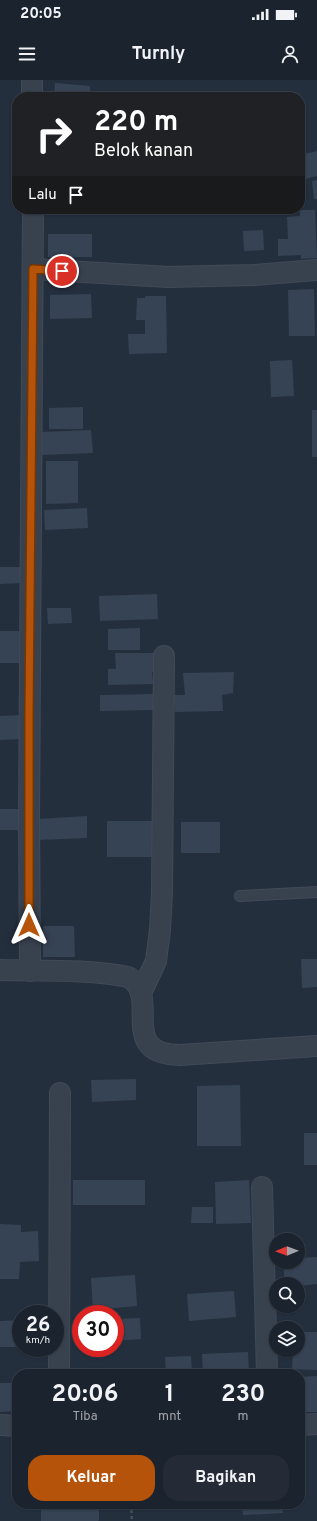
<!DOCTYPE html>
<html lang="id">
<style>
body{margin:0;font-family:Overpass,sans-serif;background:#242b36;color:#f1f3f6;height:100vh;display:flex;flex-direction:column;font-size:15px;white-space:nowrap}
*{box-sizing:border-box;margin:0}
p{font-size:13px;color:#a0a4aa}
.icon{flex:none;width:22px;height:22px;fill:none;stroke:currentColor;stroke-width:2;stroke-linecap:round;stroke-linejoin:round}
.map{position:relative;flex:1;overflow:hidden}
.sheet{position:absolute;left:12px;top:1289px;width:293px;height:140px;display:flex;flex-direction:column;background:#1b232e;border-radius:16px;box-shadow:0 1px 3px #0004,0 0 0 1px #39404a}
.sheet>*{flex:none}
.guide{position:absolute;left:12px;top:12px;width:293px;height:122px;border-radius:16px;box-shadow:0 1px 3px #0004,0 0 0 1px #39404a;background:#202124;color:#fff;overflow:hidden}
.needle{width:26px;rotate:269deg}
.controls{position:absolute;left:269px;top:1153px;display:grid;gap:8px}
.controls a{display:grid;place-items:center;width:36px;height:36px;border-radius:50%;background:#1b232e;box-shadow:0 1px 3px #0004,0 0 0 1px #39404a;font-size:20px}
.speed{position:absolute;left:12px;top:1225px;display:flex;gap:8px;font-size:20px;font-weight:700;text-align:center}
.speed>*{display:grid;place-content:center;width:52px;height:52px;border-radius:50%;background:#1b232e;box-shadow:0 1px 3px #0004,0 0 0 1px #39404a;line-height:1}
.speed small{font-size:10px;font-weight:400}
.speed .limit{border:6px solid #d22;background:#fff;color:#111}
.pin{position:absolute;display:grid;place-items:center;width:34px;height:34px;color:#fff;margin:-17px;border:2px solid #fff;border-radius:50%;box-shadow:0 1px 4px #0007}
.me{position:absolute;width:44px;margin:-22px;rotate:0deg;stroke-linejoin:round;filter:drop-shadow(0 0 3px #0008)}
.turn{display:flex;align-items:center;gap:14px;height:84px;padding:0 16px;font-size:18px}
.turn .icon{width:52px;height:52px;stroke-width:2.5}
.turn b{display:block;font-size:28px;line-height:34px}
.then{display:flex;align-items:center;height:38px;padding:0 16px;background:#0003;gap:8px;font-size:15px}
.eta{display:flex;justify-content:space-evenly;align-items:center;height:68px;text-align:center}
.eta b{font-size:24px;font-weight:700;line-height:28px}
.button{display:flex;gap:8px;margin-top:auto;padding:8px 16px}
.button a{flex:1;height:46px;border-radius:16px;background:#b45309;color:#fff;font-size:16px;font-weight:700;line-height:46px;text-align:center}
.button a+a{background:#242b36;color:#f1f3f6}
.status{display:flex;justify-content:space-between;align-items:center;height:28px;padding:0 20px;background:#1b232e;direction:ltr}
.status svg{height:11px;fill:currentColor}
header{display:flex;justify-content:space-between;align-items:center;height:52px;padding:0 16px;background:#1b232e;font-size:18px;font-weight:700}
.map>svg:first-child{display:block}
.building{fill:#364354}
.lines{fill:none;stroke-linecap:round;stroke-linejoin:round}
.service-casing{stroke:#414a57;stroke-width:12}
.minor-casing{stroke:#414a57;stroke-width:22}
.path{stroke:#3f5557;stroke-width:2.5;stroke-dasharray:3 3;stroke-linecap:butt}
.service{stroke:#38414e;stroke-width:10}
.minor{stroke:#38414e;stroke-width:20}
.route-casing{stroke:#753606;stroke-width:10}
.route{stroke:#b45309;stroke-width:7}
</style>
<div class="status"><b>20:05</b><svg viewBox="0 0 49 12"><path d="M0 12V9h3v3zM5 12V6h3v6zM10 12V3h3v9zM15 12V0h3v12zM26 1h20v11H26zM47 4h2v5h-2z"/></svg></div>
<header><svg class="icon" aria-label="menu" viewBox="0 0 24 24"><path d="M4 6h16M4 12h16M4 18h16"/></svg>Turnly<svg class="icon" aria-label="person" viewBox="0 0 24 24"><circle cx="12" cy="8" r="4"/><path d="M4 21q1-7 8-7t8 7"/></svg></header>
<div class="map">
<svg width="317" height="1441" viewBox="0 0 317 1441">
<rect width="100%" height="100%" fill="#242f3e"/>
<g class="building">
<path d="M55 3 90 6V17H54Z"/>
<path d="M317 71V96L300 100V75Z"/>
<path d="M317 100V119H314L312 101Z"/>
<path d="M52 129H97V135L51 134Z"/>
<path d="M300 130H315L317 178 301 179V175L278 176V159H288L287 137 300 136Z"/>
<path d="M263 150 264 170 244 171 243 151Z"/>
<rect x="48" y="154" width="44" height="23"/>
<path d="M314 209 315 256H289L288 210Z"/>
<path d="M91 214 92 238 50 239V215Z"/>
<path d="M145 216H166L167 273 129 274 128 254H145V240H136L137 218H145Z"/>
<path d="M292 280 294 316 271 317 270 281Z"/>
<path d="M83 327V349H49V328Z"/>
<rect x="312" y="330" width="5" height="47"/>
<path d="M91 350 93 373 42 375 41 352Z"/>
<path d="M46 381H78V423L46 424Z"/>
<path d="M87 428 88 448 45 450 44 430Z"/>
<path d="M0 487H24V503L0 504Z"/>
<path d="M157 514 158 539 100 541 99 516Z"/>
<path d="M47 528H71L72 543 48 544Z"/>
<path d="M140 548V570H108V549Z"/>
<rect x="0" y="551" width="26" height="32"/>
<path d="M115 573H158L159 592H152L153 604 108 605V589H116Z"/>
<path d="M234 592 233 613 222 615 223 631 175 632 174 615H185L183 593Z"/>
<path d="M154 614V630L100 631V615Z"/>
<path d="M23 635 24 659 0 660V636Z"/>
<rect x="0" y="729" width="18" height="21"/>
<path d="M87 736V758L39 760 38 739Z"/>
<rect x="107" y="741" width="46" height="36"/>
<rect x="181" y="742" width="39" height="31"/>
<path d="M43 846H74L75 877H43Z"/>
<path d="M301 879H317V907L302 908Z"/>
<path d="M136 999V1020L92 1022 91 1000Z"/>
<path d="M240 1005 241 1066H197V1006Z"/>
<rect x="304" y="1053" width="13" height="32"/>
<rect x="73" y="1100" width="72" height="25"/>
<path d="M249 1100 251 1143 216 1144 215 1102Z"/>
<path d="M192 1127H213V1143H191Z"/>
<path d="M0 1144 21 1145V1152L38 1151 39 1181 20 1182 19 1199H0Z"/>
<path d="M317 1177V1204L298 1206V1204H285L283 1182H298V1178Z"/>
<path d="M135 1195 137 1226 93 1230 91 1198Z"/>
<path d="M234 1211 236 1237 189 1241 187 1214Z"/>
<path d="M140 1238 141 1259 115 1261V1239Z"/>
<path d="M21 1240V1267H0V1241Z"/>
<path d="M298 1252H317V1290L292 1289 293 1270H298Z"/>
<path d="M248 1272 249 1294H203L202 1274Z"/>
<path d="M191 1276 192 1294H166L165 1277Z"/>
<path d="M317 1296V1332H300V1297Z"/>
<path d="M0 1303H17V1331L0 1332Z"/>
<path d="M41 1424H99V1440L98 1441H41Z"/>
<path d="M242 1424H282L283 1433 243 1435Z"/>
</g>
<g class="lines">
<g class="service-casing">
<path id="service" d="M240 816 317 812"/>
</g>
<g class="minor-casing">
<g id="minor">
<path d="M32 0V17"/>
<path d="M33 189 168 197 254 195 317 190"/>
<path d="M0 890C40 891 90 889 128 897 163 915 115 974 180 975L317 966"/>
<path d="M30 891 29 738 33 129"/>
<path d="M142 911 156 881 160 850 162 812 164 576"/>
<path d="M262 1107 267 1294"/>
<path d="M59 1294 60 1013"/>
<path d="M0 1345 17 1346"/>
<path d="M300 1345 317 1344"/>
</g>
</g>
<path class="path" d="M131 1424 132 1441"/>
<use href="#service" class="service"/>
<use href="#minor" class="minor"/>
</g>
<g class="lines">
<g class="route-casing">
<path id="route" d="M29 845V633L33 189 62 191"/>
</g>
<use href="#route" class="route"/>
</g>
</svg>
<div class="controls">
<a><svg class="needle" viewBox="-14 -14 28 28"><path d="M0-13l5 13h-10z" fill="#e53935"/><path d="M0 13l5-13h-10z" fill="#a0a4aa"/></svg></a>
<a><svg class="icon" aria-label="search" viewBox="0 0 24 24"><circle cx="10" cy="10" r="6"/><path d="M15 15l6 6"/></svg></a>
<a><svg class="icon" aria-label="layers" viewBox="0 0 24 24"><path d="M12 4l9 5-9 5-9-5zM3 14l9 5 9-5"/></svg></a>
</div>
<div class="speed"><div>26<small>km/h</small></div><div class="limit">30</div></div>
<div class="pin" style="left:62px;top:191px;background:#d93025"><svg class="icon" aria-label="arrive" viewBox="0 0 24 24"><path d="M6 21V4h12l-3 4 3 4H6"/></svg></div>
<svg class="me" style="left:29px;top:845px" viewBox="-20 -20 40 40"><path d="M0-17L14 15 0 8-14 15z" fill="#b45309" stroke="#fff" stroke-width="4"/></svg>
<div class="guide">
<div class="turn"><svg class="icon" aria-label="right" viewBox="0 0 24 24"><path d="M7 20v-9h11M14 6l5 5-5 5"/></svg><div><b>220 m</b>Belok kanan</div></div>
<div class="then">Lalu<svg class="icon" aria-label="arrive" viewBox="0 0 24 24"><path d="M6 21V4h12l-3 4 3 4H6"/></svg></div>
</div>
<section class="sheet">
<div class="eta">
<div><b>20:06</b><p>Tiba</p></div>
<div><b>1</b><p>mnt</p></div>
<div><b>230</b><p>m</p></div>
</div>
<div class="button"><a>Keluar</a><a>Bagikan</a></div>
</section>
</div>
